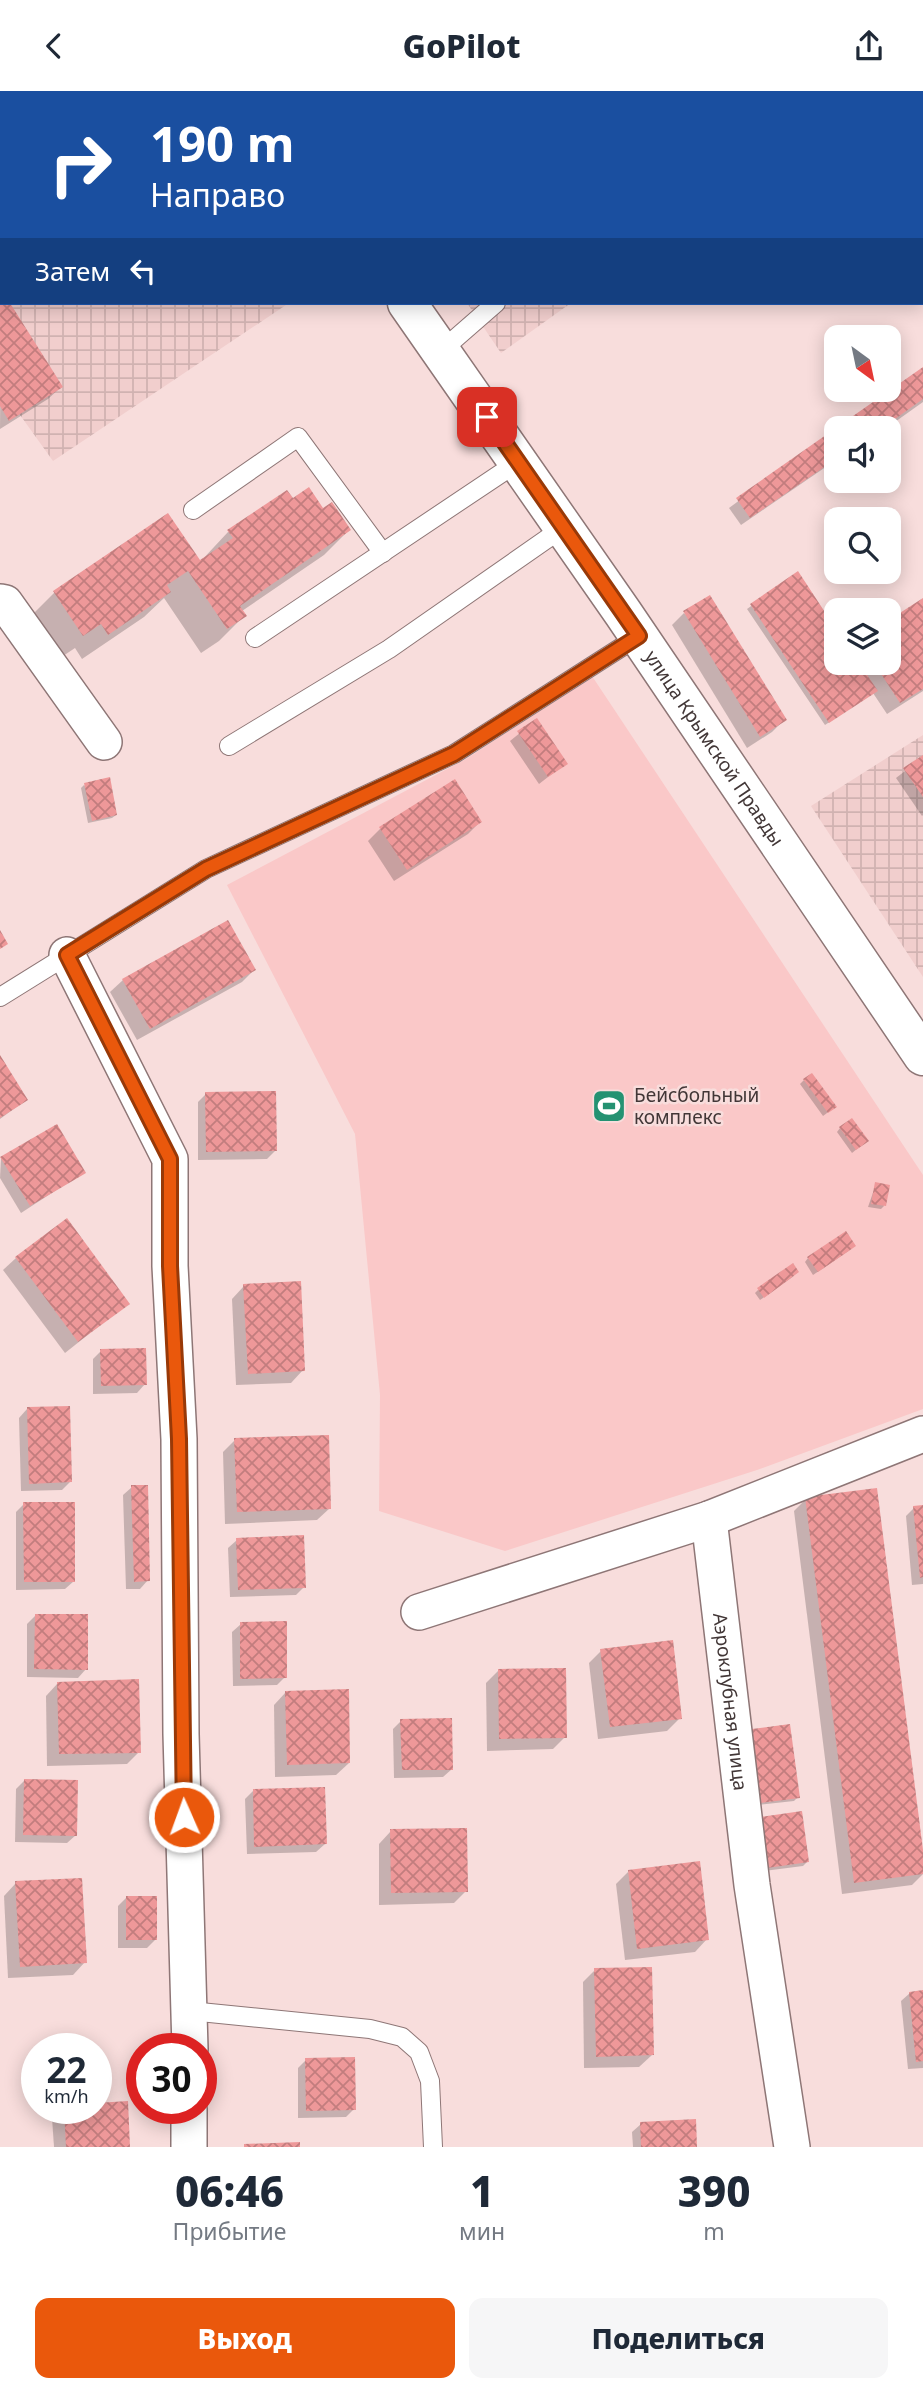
<!DOCTYPE html>
<html lang="ru">
<meta charset="utf-8">
<style>
body{margin:0;font-family:"Noto Sans",sans-serif;background:#f6f6f7;color:#1f2937;height:100vh;display:flex;flex-direction:column;font-size:26px;white-space:nowrap}
*{box-sizing:border-box;margin:0}
p{font-size:23px;color:#747a83}
.icon{flex:none;width:38px;height:38px;fill:none;stroke:currentColor;stroke-width:2;stroke-linecap:round;stroke-linejoin:round}
.map{position:relative;height:2056px;overflow:hidden}
.drawer{display:flex;flex-direction:column;background:#fff;flex:1}
.drawer>*{flex:none}
.top-card{position:absolute;left:0px;top:0px;width:924px;height:214px;box-shadow:0 4px 18px #0003;background:#1a4fa0;color:#fff;overflow:hidden}
.needle{width:46px;rotate:147deg}
.buttons{position:absolute;left:824px;top:234px;display:grid;gap:14px}
.buttons a{display:grid;place-items:center;width:77px;height:77px;border-radius:14px;background:#fff;box-shadow:0 4px 18px #0003;font-size:35px}
.speed{position:absolute;left:21px;top:1942px;display:flex;gap:14px;font-size:35px;font-weight:700;text-align:center}
.speed>*{display:grid;place-content:center;width:91px;height:91px;border-radius:50%;background:#fff;box-shadow:0 4px 18px #0003;line-height:1}
.speed small{font-size:18px;font-weight:400}
.speed .limit{border:10px solid #d22;background:#fff;color:#111}
.pin{position:absolute;display:grid;place-items:center;width:60px;height:60px;color:#fff;margin:-30px;border-radius:14px;box-shadow:0 4px 10px #0006}
.me{position:absolute;width:77px;margin:-38px;rotate:358deg;stroke-linejoin:round;filter:drop-shadow(0 0 5px #0008)}
.turn{display:flex;align-items:center;gap:24px;height:147px;padding:0 35px;font-size:32px}
.turn .icon{width:91px;height:91px;stroke-width:2.5}
.turn b{display:block;font-size:49px;line-height:60px}
.then{display:flex;align-items:center;height:66px;padding:0 35px;background:#0003;gap:14px;font-size:26px}
.eta{display:flex;justify-content:space-evenly;align-items:center;height:119px;text-align:center}
.eta b{font-size:42px;font-weight:800;line-height:49px}
.action{display:flex;gap:14px;margin-top:auto;padding:14px 35px}
.action a{flex:1;height:80px;border-radius:14px;background:#ea580c;color:#fff;font-size:28px;font-weight:800;line-height:80px;text-align:center}
.action a+a{background:#f6f6f7;color:#1f2937}
header{display:flex;justify-content:space-between;align-items:center;height:91px;padding:0 35px;background:#fff;font-size:32px;font-weight:800}
.map>svg:first-child{display:block}
.industrial{fill:url(#industrial-grid)}
.grass{fill:#fac8c8}
.shadow{fill:#0003}
.building{fill:url(#building-cross-hatch)}
.lines{fill:none;stroke-linecap:round;stroke-linejoin:round}
.lane-casing{stroke:#8e7676;stroke-width:20}
.street-casing{stroke:#8e7676;stroke-width:38}
.secondary-casing{stroke:#8e7676;stroke-width:41}
.lane{stroke:#fff;stroke-width:18}
.street{stroke:#fff;stroke-width:35}
.secondary{stroke:#fff;stroke-width:38}
.route-casing{stroke:#983908;stroke-width:18}
.route{stroke:#ea580c;stroke-width:12}
.labels{text-anchor:middle;dominant-baseline:central;stroke-width:5;stroke-linejoin:round;paint-order:stroke}
.street-label{font-size:19px;fill:#423737;stroke:#f8dddc}
.poi-label{font-size:19px;fill:#423737;stroke:#f8dddc;text-anchor:start}
</style>
<header><svg class="icon" aria-label="back" viewBox="0 0 24 24"><path d="M15 5l-7 7 7 7"/></svg>GoPilot<svg class="icon" aria-label="share" viewBox="0 0 24 24"><path d="M12 15V3M7 8l5-5 5 5M5 13v7h14v-7"/></svg></header>
<div class="map">
<svg width="923" height="2056" viewBox="0 0 923 2056">
<defs>
<pattern id="industrial-grid" width="8" height="8" patternUnits="userSpaceOnUse" patternTransform="scale(1.75)"><rect width="8" height="8" fill="#f1cecd"/><path d="M0 4h8M4 0v8" fill="none" stroke="#d0b2b1"/></pattern>
<pattern id="building-cross-hatch" width="8" height="8" patternUnits="userSpaceOnUse" patternTransform="scale(1.75)"><rect width="8" height="8" fill="#ee9899"/><path d="M0 0l8 8M0 8l8-8" fill="none" stroke="#c27d7e"/></pattern>
</defs>
<rect width="100%" height="100%" fill="#f8dddc"/>
<g class="industrial">
<path d="M0 0 214 2H2V212H289L53 370 0 296Z"/>
<path d="M323 0H870L867 2Z"/>
<path d="M467 212H571L501 262Z"/>
<path d="M923 644V886L811 715Z"/>
</g>
<path class="grass" d="M592 585 923 1084V1318L757 1379 505 1460 379 1420 380 1304 355 1043 227 794 466 668Z"/>
<g class="shadow">
<path d="M27 0H186L24 2Z"/>
<path d="M2 17V165L0 167V18Z"/>
<path d="M1 201 2 212H8L61 296 48 308 0 338Z"/>
<path d="M923 278V311L885 338H837Z"/>
<path d="M836 338V369L741 434 729 417Z"/>
<path d="M293 409 323 420 349 439 324 464 242 520 244 525 219 550 201 562 164 507 144 526 82 568 75 557 57 569 29 527 54 502 200 471 228 441Z"/>
<path d="M797 482 836 541V572H889V531L923 509V600L887 623 873 602 825 634 747 518Z"/>
<path d="M684 522 784 629 772 641 747 657 672 534Z"/>
<path d="M536 629 566 672 539 693 510 650Z"/>
<path d="M923 666V724L922 725 896 687Z"/>
<path d="M84 694 116 724 112 727 88 732 81 697Z"/>
<path d="M480 731 468 743 394 790 368 750 380 738Z"/>
<path d="M254 879 242 891 137 949 110 901 123 889Z"/>
<path d="M0 967 26 1009 0 1028Z"/>
<path d="M804 989 831 1019 823 1025 800 993Z"/>
<path d="M206 1003 275 1060 267 1068 198 1069V1011Z"/>
<path d="M840 1037 863 1053 852 1062 837 1041Z"/>
<path d="M1 1067 84 1081 21 1122 0 1087Z"/>
<path d="M876 1093 884 1115 881 1118 868 1116Z"/>
<path d="M850 1159 813 1184 805 1171 808 1167Z"/>
<path d="M16 1167 128 1212 65 1262 3 1179Z"/>
<path d="M794 1185 760 1209 755 1202 758 1199Z"/>
<path d="M244 1195 303 1279 291 1292 236 1294 232 1208Z"/>
<path d="M101 1260 145 1293 137 1302 93 1303V1268Z"/>
<path d="M27 1318 70 1391 62 1399 21 1400 19 1327Z"/>
<path d="M235 1349 330 1417 317 1429 225 1433 223 1361Z"/>
<path d="M132 1396 148 1489 140 1498H126L123 1404Z"/>
<path d="M806 1408 923 1773V1783L912 1794 842 1803 794 1420Z"/>
<path d="M24 1413 74 1490 65 1498 16 1499V1421Z"/>
<path d="M923 1416V1493L912 1494 906 1425 914 1417Z"/>
<path d="M237 1449 304 1496 296 1504 230 1506 228 1457Z"/>
<path d="M36 1524 86 1578 78 1587 27 1586V1533Z"/>
<path d="M241 1533 285 1586 277 1594 233 1595 232 1541Z"/>
<path d="M601 1560 680 1627 667 1640 598 1648 589 1572Z"/>
<path d="M498 1580 565 1646 553 1658 487 1660 486 1592Z"/>
<path d="M58 1592 139 1661 127 1673 47 1675 46 1605Z"/>
<path d="M286 1601 349 1672 336 1684 275 1686 274 1614Z"/>
<path d="M401 1630 452 1678 443 1686 394 1687 393 1638Z"/>
<path d="M753 1639 798 1706 794 1710 758 1714 749 1643Z"/>
<path d="M24 1690 76 1744 67 1752 15 1751 16 1698Z"/>
<path d="M253 1700 325 1753 316 1761 247 1763 245 1708Z"/>
<path d="M762 1727 807 1771 803 1775 764 1780Z"/>
<path d="M391 1740 466 1800 454 1812 379 1814V1753Z"/>
<path d="M628 1781 707 1848 695 1861 625 1869 616 1793Z"/>
<path d="M16 1792 85 1871 73 1884 8 1887 4 1805Z"/>
<path d="M126 1807 155 1849 147 1857H118V1815Z"/>
<path d="M595 1879 652 1964 639 1976 584 1977 583 1891Z"/>
<path d="M923 1901V1977L908 1978 901 1910 910 1902Z"/>
<path d="M306 1969 354 2018 346 2026 298 2027V1977Z"/>
<path d="M62 2018H96L128 2056H54L52 2027Z"/>
<path d="M641 2033 696 2056H633L632 2041Z"/>
</g>
<g class="building">
<path d="M0 212H10L63 296 9 330 0 315Z"/>
<path d="M923 276V308L881 338H836V368L750 427 736 407Z"/>
<path d="M309 396 323 417 332 411 351 439 240 515 247 525 227 538 188 480 167 494 171 501 108 544 101 533 83 545 53 500 168 422 200 469 233 447 227 439 287 399 293 407Z"/>
<path d="M798 480 836 538V572H859L878 600 829 632 750 513Z"/>
<path d="M710 504 787 629 760 646 683 520Z"/>
<path d="M923 507V598L900 612 874 572H889V529Z"/>
<path d="M537 627 568 673 548 686 517 640Z"/>
<path d="M923 664V706L903 677Z"/>
<path d="M110 686 117 724 92 730 84 692Z"/>
<path d="M455 688 482 731 407 779 379 736Z"/>
<path d="M228 829 256 879 150 938 122 888Z"/>
<path d="M0 839 8 853 0 858Z"/>
<path d="M0 964 28 1009 0 1027Z"/>
<path d="M812 982 837 1016 828 1022 803 988Z"/>
<path d="M276 1000 277 1060 206 1061 205 1001Z"/>
<path d="M852 1027 869 1050 856 1059 839 1036Z"/>
<path d="M57 1033 86 1082 30 1115 0 1066Z"/>
<path d="M875 1091 890 1094 886 1115 871 1113Z"/>
<path d="M67 1127 130 1213 78 1251 15 1166Z"/>
<path d="M846 1140 856 1155 818 1181 807 1166Z"/>
<path d="M793 1172 799 1181 764 1207 757 1197Z"/>
<path d="M301 1190 305 1280 248 1283 243 1193Z"/>
<path d="M146 1257 147 1294 101 1295 100 1258Z"/>
<path d="M70 1315 72 1391 29 1393 27 1316Z"/>
<path d="M329 1344 331 1418 237 1421 234 1347Z"/>
<path d="M131 1394H148L150 1490 134 1491Z"/>
<path d="M877 1397 923 1759V1783L854 1792 805 1406Z"/>
<path d="M23 1411H75V1491H24Z"/>
<path d="M923 1414V1486L920 1487 913 1415Z"/>
<path d="M304 1444 306 1497 238 1499 236 1447Z"/>
<path d="M35 1523H88V1579L34 1578Z"/>
<path d="M287 1530V1587L240 1588V1531Z"/>
<path d="M673 1549 682 1628 610 1636 600 1558Z"/>
<path d="M566 1577 567 1647 499 1648 498 1578Z"/>
<path d="M139 1588 141 1662 59 1663 57 1591Z"/>
<path d="M349 1598 350 1672 287 1674 285 1600Z"/>
<path d="M452 1627 453 1679H402L400 1628Z"/>
<path d="M790 1633 800 1707 761 1712 752 1638Z"/>
<path d="M24 1688 78 1689 77 1745 23 1744Z"/>
<path d="M325 1696 327 1753 254 1756 253 1698Z"/>
<path d="M802 1720 809 1771 767 1777 761 1726Z"/>
<path d="M467 1737 468 1801 391 1802 390 1738Z"/>
<path d="M700 1770 709 1849 637 1858 628 1779Z"/>
<path d="M82 1787 87 1872 20 1876 15 1790Z"/>
<rect x="126" y="1805" width="31" height="44"/>
<path d="M652 1876 654 1964 596 1966 594 1877Z"/>
<path d="M923 1899V1970L916 1971 909 1901Z"/>
<path d="M355 1966 356 2019 306 2020 305 1967Z"/>
<path d="M128 2010 130 2056H66L64 2018H96V2012Z"/>
<path d="M696 2028 697 2056H641L640 2031Z"/>
<path d="M300 2051V2056H244V2053Z"/>
</g>
<g class="lines">
<g class="lane-casing">
<g id="lane">
<path d="M395 0 396 2"/>
<path d="M441 260 496 212"/>
<path d="M193 419 298 346 383 462"/>
<path d="M255 547 518 371"/>
<path d="M229 655 389 558 564 436"/>
<path d="M0 906 206 778 454 663 639 545"/>
<path d="M190 1920 370 1938 402 1946 419 1961 430 1990 433 2056"/>
</g>
</g>
<g class="street-casing">
<g id="street">
<path d="M0 511 5 512 104 651"/>
<path d="M67 864 170 1068V1175L179 1348 181 1643 190 1958"/>
<path id="s1" d="M709 1428 752 1794 792 2056"/>
<path d="M419 1521 709 1428 923 1343"/>
<path d="M189 2056V2018"/>
</g>
</g>
<g class="secondary-casing">
<g id="secondary">
<path d="M260 0 261 2"/>
<path id="s2" d="M407 212 623 522 923 965"/>
</g>
</g>
<use href="#lane" class="lane"/>
<use href="#street" class="street"/>
<use href="#secondary" class="secondary"/>
</g>
<g class="lines">
<g class="route-casing">
<path id="route" d="M184 1726 179 1348 170 1175V1068L67 864 206 778 454 663 639 545 487 326"/>
</g>
<use href="#route" class="route"/>
</g>
<defs>
<g id="stadium-square" transform="scale(1.75)"><rect x="-9" y="-9" width="18" height="18" rx="4" fill="#249272" stroke="#f8dddc"/><path d="M0-5a6.5 5 0 1 0 0 10a6.5 5 0 1 0 0-10ZM-3.5-1.8h7v3.6h-7Z" fill="#fff"/></g>
</defs>
<g fill-rule="evenodd">
<use href="#stadium-square" x="609" y="1015"/>
</g>
<g class="labels">
<g class="street-label">
<text stroke="none"><textPath href="#s2" startOffset="541">улица Крымской Правды</textPath></text>
<text stroke="none"><textPath href="#s1" startOffset="184">Аэроклубная улица</textPath></text>
</g>
<g class="poi-label">
<text x="634" y="1004">Бейсбольный<tspan x="634" dy="22">комплекс</tspan></text>
</g>
</g>
</svg>
<div class="buttons">
<a><svg class="needle" viewBox="-14 -14 28 28"><path d="M0-13l5 13h-10z" fill="#e53935"/><path d="M0 13l5-13h-10z" fill="#747a83"/></svg></a>
<a><svg class="icon" aria-label="sound" viewBox="0 0 24 24"><path d="M4 9h4l5-4v14l-5-4H4zM17 9q2 3 0 6"/></svg></a>
<a><svg class="icon" aria-label="search" viewBox="0 0 24 24"><circle cx="10" cy="10" r="6"/><path d="M15 15l6 6"/></svg></a>
<a><svg class="icon" aria-label="layers" viewBox="0 0 24 24"><path d="M12 4l9 5-9 5-9-5zM3 14l9 5 9-5"/></svg></a>
</div>
<div class="speed"><div>22<small>km/h</small></div><div class="limit">30</div></div>
<div class="pin" style="left:487px;top:326px;background:#d93025"><svg class="icon" aria-label="arrive" viewBox="0 0 24 24"><path d="M6 21V4h12l-3 4 3 4H6"/></svg></div>
<svg class="me" style="left:184px;top:1726px" viewBox="-20 -20 40 40"><circle r="17" fill="#ea580c" stroke="#fff" stroke-width="3"/><path d="M0-11L8 9 0 5-8 9z" fill="#fff"/></svg>
<div class="top-card">
<div class="turn"><svg class="icon" aria-label="right" viewBox="0 0 24 24"><path d="M7 20v-9h11M14 6l5 5-5 5"/></svg><div><b>190 m</b>Направо</div></div>
<div class="then">Затем<svg class="icon" aria-label="left" viewBox="0 0 24 24"><path d="M17 20v-9H6M10 6l-5 5 5 5"/></svg></div>
</div>
</div>
<section class="drawer">
<div class="eta">
<div><b>06:46</b><p>Прибытие</p></div>
<div><b>1</b><p>мин</p></div>
<div><b>390</b><p>m</p></div>
</div>
<div class="action"><a>Выход</a><a>Поделиться</a></div>
</section>
